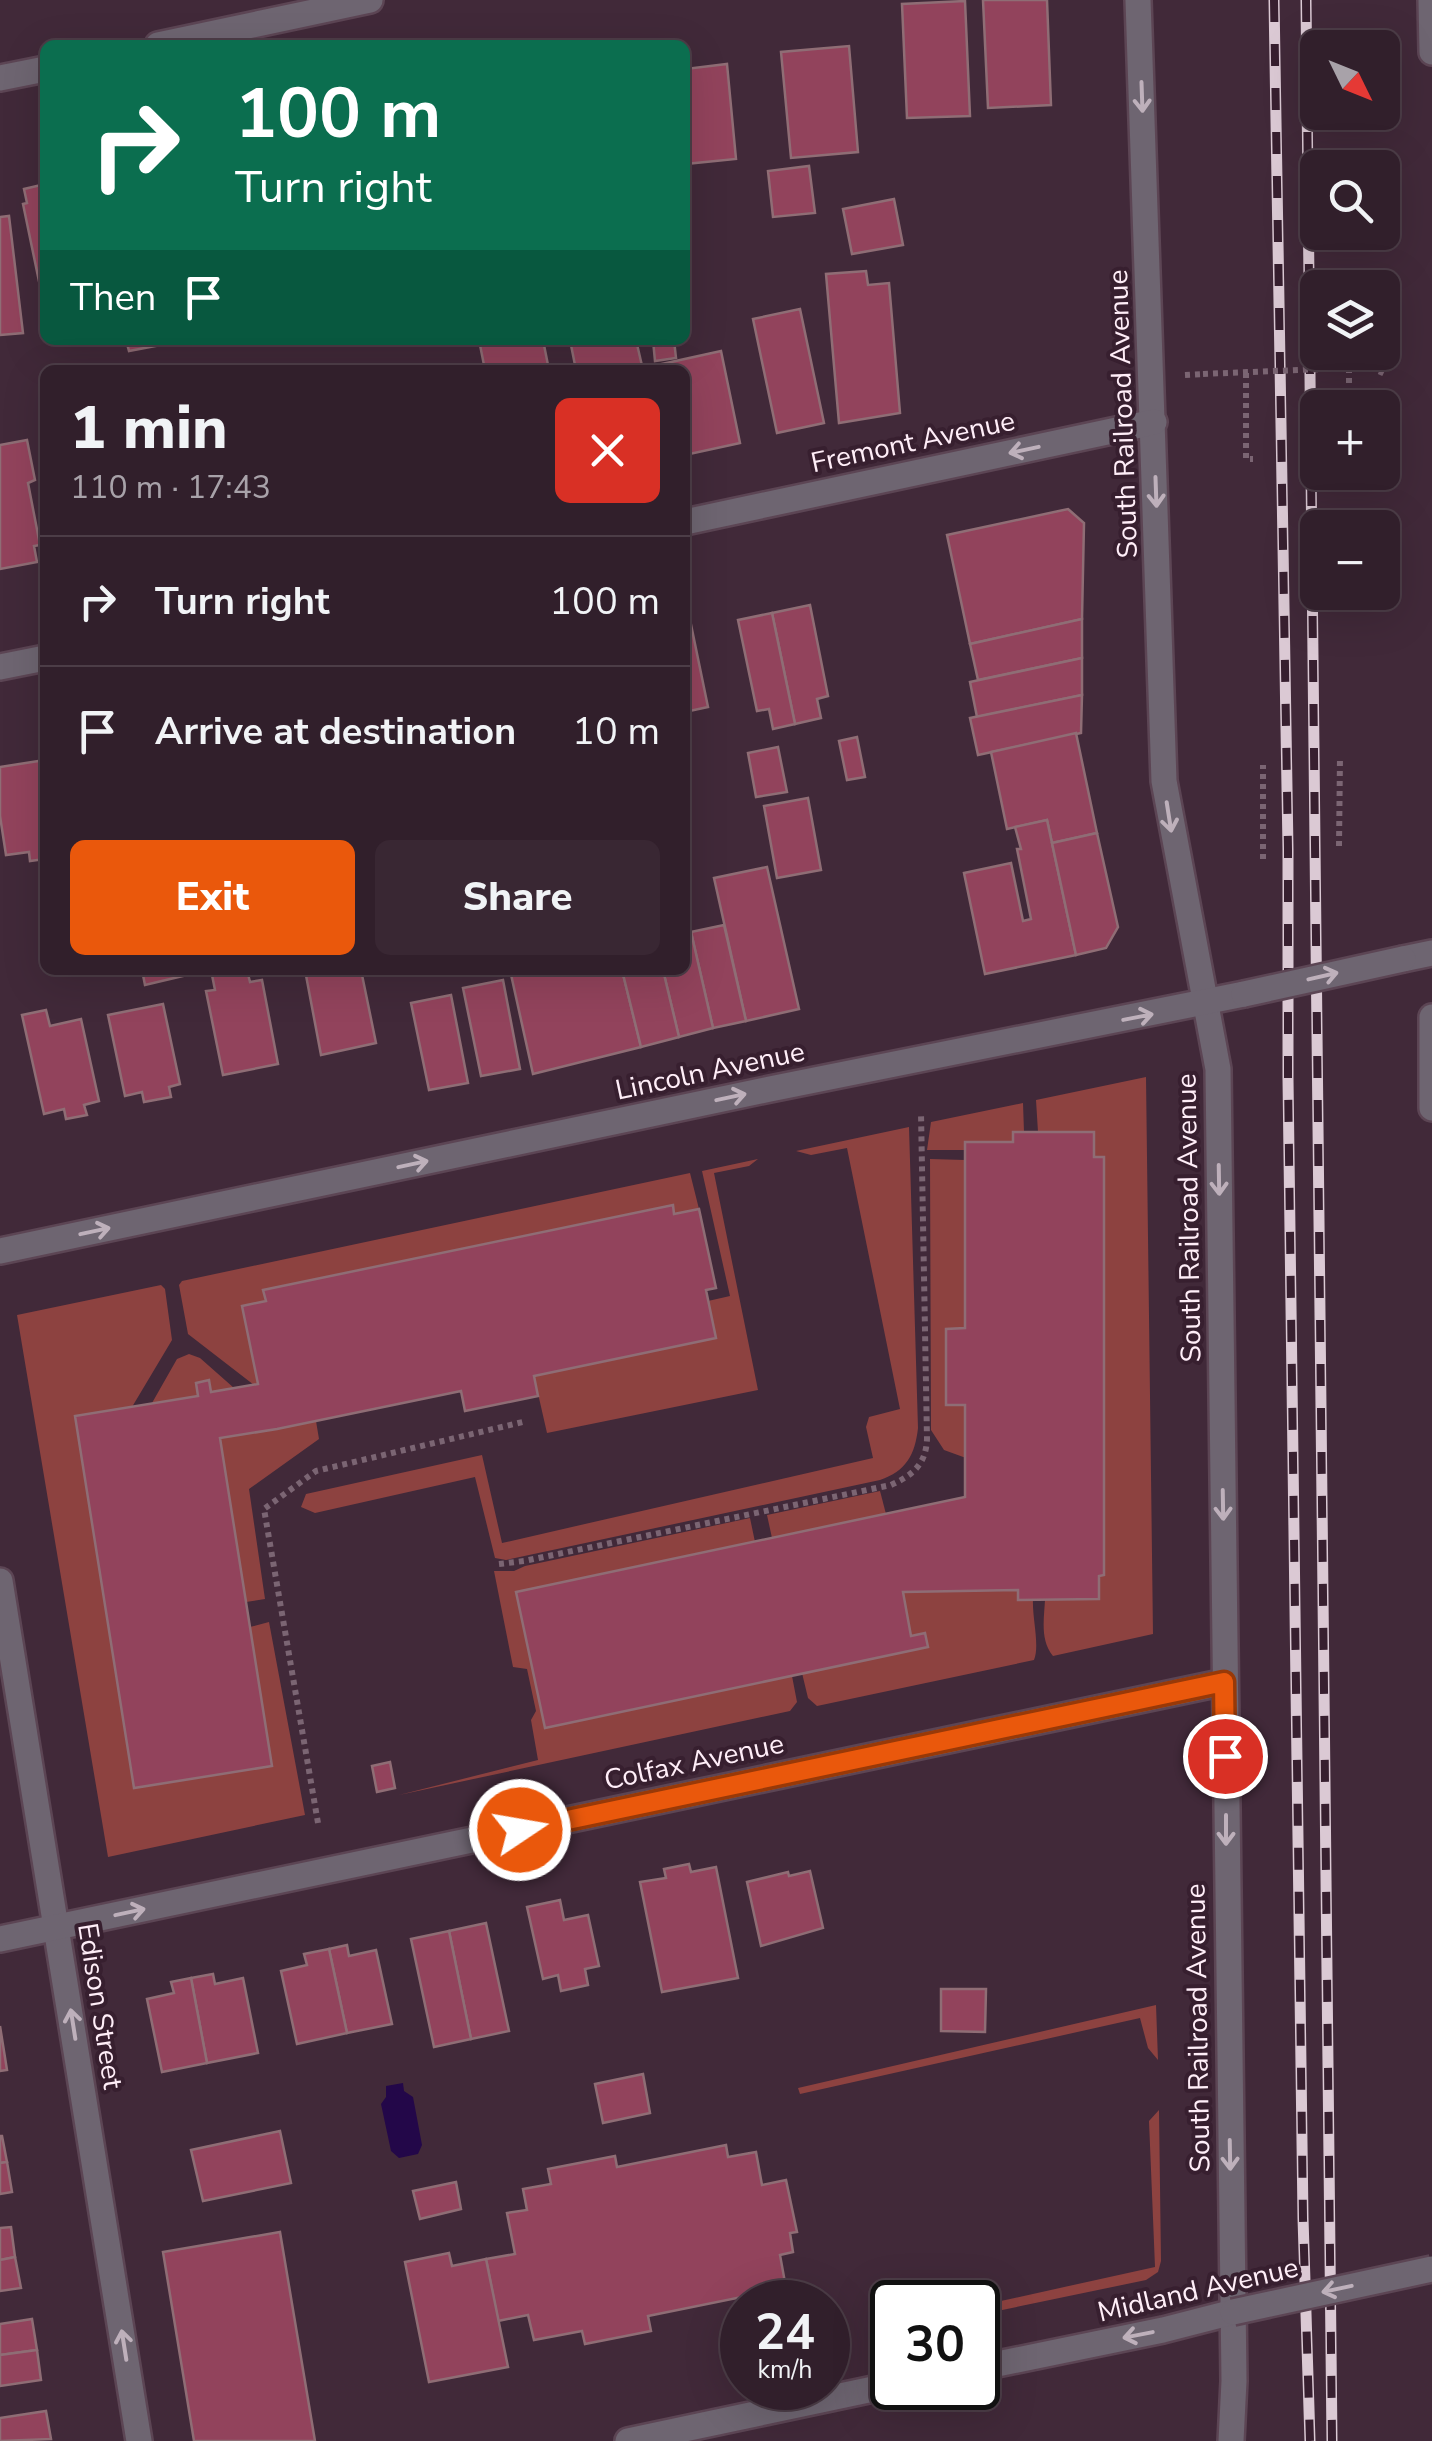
<!DOCTYPE html>
<meta charset="utf-8">
<style>
body{margin:0;font-family:"Nunito Sans",sans-serif;background:#392733;color:#f1f3f6;height:100vh;display:flex;flex-direction:column;font-size:38px;white-space:nowrap}
*{box-sizing:border-box;margin:0}
p{font-size:32px;color:#a8a2a9}
.icon{flex:none;width:55px;height:55px;fill:none;stroke:currentColor;stroke-width:2;stroke-linecap:round;stroke-linejoin:round}
.map{position:relative;flex:1;overflow:hidden}
.details{position:absolute;left:40px;top:365px;width:650px;height:610px;display:flex;flex-direction:column;background:#311f2b;border-radius:15px;box-shadow:0 10px 40px #0002,0 0 0 2px #4c3d47}
.details>*{flex:none}
.guide{position:absolute;left:40px;top:40px;width:650px;height:305px;border-radius:15px;box-shadow:0 10px 40px #0002,0 0 0 2px #4c3d47;background:#0b6e4f;color:#fff;overflow:hidden}
.needle{width:65px;rotate:133deg}
.controls{position:absolute;left:1300px;top:30px;display:grid;gap:20px}
.controls a{display:grid;place-items:center;width:100px;height:100px;border-radius:15px;background:#311f2b;box-shadow:0 10px 40px #0002,0 0 0 2px #4c3d47;font-size:50px}
.speed{position:absolute;left:720px;top:2280px;display:flex;gap:20px;font-size:50px;font-weight:700;text-align:center}
.speed>*{display:grid;place-content:center;width:130px;height:130px;border-radius:50%;background:#311f2b;box-shadow:0 10px 40px #0002,0 0 0 2px #4c3d47;line-height:1}
.speed small{font-size:25px;font-weight:400}
.speed .limit{border:5px solid #111;border-radius:15px;background:#fff;color:#111}
.pin{position:absolute;display:grid;place-items:center;width:85px;height:85px;color:#fff;margin:-42px;border:5px solid #fff;border-radius:50%;box-shadow:0 2px 10px #0007}
.me{position:absolute;width:110px;margin:-55px;rotate:78deg;stroke-linejoin:round;filter:drop-shadow(0 0 8px #0008)}
.turn{display:flex;align-items:center;gap:35px;height:210px;padding:0 30px;font-size:45px}
.turn .icon{width:130px;height:130px;stroke-width:2.5}
.turn b{display:block;font-size:70px;line-height:85px}
.then{display:flex;align-items:center;height:95px;padding:0 30px;background:#0003;gap:20px;font-size:38px}
.round{display:grid;place-items:center;flex:none;width:105px;height:105px;border-radius:15px;background:#392733}
.headline{display:flex;align-items:center;justify-content:space-between;height:170px;padding:0 30px}
h1{font-size:60px;font-weight:800;line-height:75px}
.action{display:flex;gap:20px;margin-top:auto;padding:20px 30px}
.action a{flex:1;height:115px;border-radius:15px;background:#ea580c;color:#fff;font-size:40px;font-weight:800;line-height:115px;text-align:center}
.action a+a{background:#392733;color:#f1f3f6}
ul{padding:0;list-style:none}
li{display:flex;align-items:center;gap:30px;height:130px;padding:0 30px;border-top:2px solid #4c3d47}
li div{flex:1}
li b{display:block;font-size:38px}
li em{font-style:normal}
.map>svg:first-child{display:block}
.green{fill:#8d4240}
.water{fill:#230749}
.building{fill:#92435c;stroke:#8f6d75;stroke-width:2.5}
.lines{fill:none;stroke-linecap:round;stroke-linejoin:round}
.minor-casing{stroke:#5c4554;stroke-width:30}
.tertiary-casing{stroke:#5c4554;stroke-width:30}
.path{stroke:#7b6573;stroke-width:6;stroke-dasharray:5 5;stroke-linecap:butt}
.minor{stroke:#6e6571;stroke-width:25}
.tertiary{stroke:#6e6571;stroke-width:25}
.rail-casing{stroke:#dbc9d4;stroke-width:11}
.rail{stroke:#371f2f;stroke-width:8;stroke-dasharray:22;stroke-linecap:butt}
.tertiary-bridge-casing{stroke:#5c4554;stroke-width:30;stroke-linecap:butt}
.path-bridge{stroke:#7b6573;stroke-width:6;stroke-dasharray:5 5;stroke-linecap:butt}
.tertiary-bridge{stroke:#6e6571;stroke-width:25}
.oneway{stroke:#beb0bb}
.route-casing{stroke:#983908;stroke-width:25}
.route{stroke:#ea580c;stroke-width:18}
.labels{text-anchor:middle;dominant-baseline:central;stroke-width:8;stroke-linejoin:round;paint-order:stroke}
.street-label{font-size:28px;fill:#ffeef8;stroke:#371f2f}
</style>
<div class="map">
<svg width="1432" height="2441" viewBox="0 0 1432 2441">
<rect width="100%" height="100%" fill="#412939"/>
<g class="green">
<path d="M1146 1077 1153 1634 1053 1656C1040 1640 1044 1619 1045 1600L1099 1599V1576L1104 1575 1094 1157 1038 1132 1036 1100Z"/>
<path d="M1023 1103 1024 1132H1014L1013 1142 966 1150H927L931 1122Z"/>
<path d="M909 1127 918 1428C915 1455 906 1471 880 1480L506 1560 495 1558 475 1477 315 1513 301 1507 306 1494 482 1455 502 1543 873 1458 866 1427 869 1417 900 1409 847 1148 811 1155 796 1151Z"/>
<path d="M758 1159 749 1166 714 1173 758 1390 547 1433 534 1376 715 1338 708 1301 730 1296 702 1171Z"/>
<path d="M930 1159 965 1160V1328L946 1329V1405H965L966 1458 944 1450 931 1430Z"/>
<path d="M690 1173 699 1209 674 1214 672 1205 264 1290 266 1301 242 1307 258 1384 254 1385 188 1334 179 1285 182 1281Z"/>
<path d="M161 1285 165 1289 172 1340 132 1407 75 1416 134 1788 272 1766 250 1627 269 1622 305 1815 108 1857 17 1315Z"/>
<path d="M189 1354 200 1358 234 1388 211 1392 209 1381 197 1382 198 1396 152 1403 177 1359Z"/>
<path d="M316 1421 319 1439 249 1489 265 1599 246 1602 220 1438Z"/>
<path d="M880 1491 886 1514 772 1538 767 1515Z"/>
<path d="M750 1518 755 1542 516 1593 545 1728 792 1676 797 1702 790 1711 399 1795 538 1760 531 1720 536 1711 527 1669 513 1667 494 1571H514L525 1566Z"/>
<path d="M1018 1590V1600L1033 1599C1032 1618 1040 1646 1034 1660L817 1706 808 1698 802 1673 927 1647 925 1633 911 1636 903 1592Z"/>
<path d="M1156 2005 1158 2060 1148 2048 1140 2018 800 2094 798 2088Z"/>
<path d="M1159 2110 1161 2261 1158 2272 1146 2280 978 2315V2306L1155 2267 1149 2121Z"/>
</g>
<path class="water" d="M403 2083 404 2091 413 2097 422 2145 418 2154 399 2158 391 2151 381 2104 386 2097V2086Z"/>
<g class="building">
<path d="M983 0H1047L1051 105 988 108Z"/>
<path d="M965 1 970 116 907 118 902 4Z"/>
<path d="M849 46 858 152 791 158 781 52Z"/>
<path d="M727 64 736 159 685 164V69Z"/>
<path d="M809 166 815 213 773 217 768 171Z"/>
<path d="M45 184V290L41 291 23 204 27 203 24 189Z"/>
<path d="M894 199 903 245 852 254 843 209Z"/>
<path d="M9 216 23 333 0 335V217Z"/>
<path d="M866 271 868 285 889 283 900 413 839 423 826 274Z"/>
<path d="M800 309 824 423 777 433 753 319Z"/>
<path d="M126 340H170L171 343 129 351Z"/>
<path d="M479 340H543L549 370H485Z"/>
<path d="M570 340H636L643 370H576Z"/>
<path d="M653 340H674L676 358 655 361Z"/>
<path d="M721 351 740 443 685 455V370H664L662 364Z"/>
<path d="M27 440 35 480 28 483 40 545 34 546 37 562 0 569V445Z"/>
<path d="M1068 509 1084 523 1082 619 970 644 947 535Z"/>
<path d="M810 605 828 696 817 699 821 718 795 724 772 613Z"/>
<path d="M688 610 708 707 685 712V611Z"/>
<path d="M772 613 795 724 773 729 769 709 757 711 738 620Z"/>
<path d="M1082 619V658L978 680 970 644Z"/>
<path d="M1082 658V695L977 717 970 682Z"/>
<path d="M1082 695 1081 733 978 755 970 718Z"/>
<path d="M1076 733 1097 833 1052 843 1047 820 1007 829 991 752Z"/>
<path d="M857 737 865 777 847 780 839 741Z"/>
<path d="M778 747 787 792 756 797 748 753Z"/>
<path d="M45 760V859L30 861 29 852 6 855 0 816V767Z"/>
<path d="M808 798 821 870 777 878 764 806Z"/>
<path d="M1047 820 1076 955 985 974 964 873 1011 863 1023 921 1031 919 1017 849H1021L1015 827Z"/>
<path d="M1097 833 1118 927 1106 948 1076 955 1052 843Z"/>
<path d="M767 867 799 1009 746 1021 714 878Z"/>
<path d="M724 925 746 1021 713 1028 691 932Z"/>
<path d="M691 932 713 1028 679 1037 663 970H685V934Z"/>
<path d="M142 970H186L187 975 145 985Z"/>
<path d="M211 970H247L250 982 262 980 278 1064 223 1075 206 991 215 990Z"/>
<path d="M305 970H361L376 1043 321 1055Z"/>
<path d="M510 970H622L641 1047 533 1074Z"/>
<path d="M622 970H663L679 1037 641 1047Z"/>
<path d="M503 980 520 1069 481 1076 463 988Z"/>
<path d="M451 995 468 1083 429 1090 411 1003Z"/>
<path d="M163 1004 180 1084 169 1087 171 1097 144 1102 142 1092 125 1096 108 1015Z"/>
<path d="M46 1010 50 1026 81 1019 99 1101 84 1105 87 1115 66 1119 64 1109 44 1114 22 1015Z"/>
<path d="M1013 1132H1094V1157H1104V1575L1099 1576V1599L1018 1600V1590L903 1592 911 1636 925 1633 928 1647 545 1728 516 1592 965 1497V1405H946V1329L965 1328V1142H1013Z"/>
<path d="M673 1205 674 1214 699 1209 716 1288 706 1290 716 1338 534 1376 538 1396 465 1411 461 1391 277 1429 220 1438 272 1766 134 1788 75 1416 198 1396 196 1383 209 1380 211 1392 258 1384 242 1306 266 1301 263 1290Z"/>
<path d="M390 1762 395 1788 377 1792 372 1766Z"/>
<path d="M689 1864 691 1872 716 1867 738 1978 662 1992 640 1882 666 1878 664 1869Z"/>
<path d="M810 1871 823 1928 761 1946 747 1882 788 1872 789 1876Z"/>
<path d="M560 1900 564 1920 588 1915 599 1966 585 1969 588 1985 561 1991 558 1975 543 1979 527 1907Z"/>
<path d="M486 1923 509 2031 471 2039 449 1931Z"/>
<path d="M449 1931 471 2039 434 2047 411 1939Z"/>
<path d="M347 1945 349 1956 376 1950 392 2024 347 2033 329 1949Z"/>
<path d="M329 1949 347 2033 297 2044 281 1971 307 1965 304 1954Z"/>
<path d="M213 1974 215 1984 243 1978 258 2053 207 2063 191 1978Z"/>
<path d="M191 1978 207 2063 162 2072 147 1999 174 1993 171 1982Z"/>
<path d="M941 1989H986L985 2032 941 2031Z"/>
<path d="M0 2026 7 2070 0 2071Z"/>
<path d="M643 2074 650 2113 603 2123 595 2084Z"/>
<path d="M280 2131 291 2183 203 2201 191 2150Z"/>
<path d="M0 2136H2L7 2162 0 2163Z"/>
<path d="M726 2145 728 2157 756 2152 762 2185 786 2180 797 2232 790 2233 793 2252 780 2255 786 2288 648 2316 651 2331 585 2344 582 2331 534 2340 528 2315 498 2321 486 2259 515 2254 507 2213 527 2210 523 2189 551 2184 548 2169 615 2156 617 2167Z"/>
<path d="M7 2162 12 2192 0 2194V2163Z"/>
<path d="M456 2182 461 2209 420 2219 413 2191Z"/>
<path d="M11 2227 15 2257 0 2260V2228Z"/>
<path d="M280 2232 315 2441H194L163 2252Z"/>
<path d="M449 2253 452 2266 486 2259 508 2367 429 2382 405 2262Z"/>
<path d="M15 2257 21 2288 0 2291V2260Z"/>
<path d="M32 2319 37 2350 0 2355V2324Z"/>
<path d="M37 2350 41 2380 0 2386V2355Z"/>
<path d="M46 2411 51 2439 0 2441V2418Z"/>
</g>
<g class="lines">
<g class="minor-casing">
<g id="minor">
<path d="M1138 0 1164 781 1218 1069 1234 2381 1231 2441"/>
<path d="M1431 0 1432 52"/>
<path d="M158 45 370 0"/>
<path d="M0 78 45 69"/>
<path d="M685 522 1154 422"/>
<path d="M0 667 45 658"/>
<path d="M1432 1017V1108"/>
<path d="M0 1581 139 2441"/>
<path d="M0 1939 1225 1682"/>
</g>
</g>
<g class="tertiary-casing">
<g id="tertiary">
<path d="M1403 959 1432 953"/>
<path d="M0 1251 770 1089 1244 994"/>
<path d="M978 2368 1163 2330 1233 2312"/>
<path d="M628 2441 892 2385"/>
</g>
</g>
<g class="path">
<path d="M1370 367 1387 375"/>
<path d="M1349 368V408"/>
<path d="M1246 373V459H1253"/>
<path d="M1185 375 1203 374"/>
<path d="M1339 846 1340 757"/>
<path d="M1263 859V765"/>
<path d="M499 1564 524 1561 891 1485C913 1475 926 1464 927 1439L921 1113"/>
<path d="M318 1823 264 1509 316 1471 527 1421"/>
</g>
<use href="#minor" class="minor"/>
<use href="#tertiary" class="tertiary"/>
<g class="rail-casing">
<g id="rail">
<path d="M1274 0 1288 849V1079L1303 2218 1310 2441"/>
<path d="M1306 0 1332 2441"/>
</g>
</g>
<use href="#rail" class="rail"/>
<g class="tertiary-bridge-casing">
<g id="tertiary-bridge">
<path d="M1244 994 1403 959"/>
<path d="M1233 2312 1432 2269"/>
</g>
</g>
<path class="path-bridge" d="M1203 374 1370 367"/>
<use href="#tertiary-bridge" class="tertiary-bridge"/>
</g>
<defs><path id="oneway-shaft" d="M-6 0H5M1.5-3L5.5 0L1.5 3" fill="none" stroke-width="1.6" stroke-linecap="round" stroke-linejoin="round" transform="scale(2.5)"/></defs>
<g class="oneway">
<use href="#oneway-shaft" transform="translate(1142 97) rotate(88)"/>
<use href="#oneway-shaft" transform="translate(1024 450) rotate(168)"/>
<use href="#oneway-shaft" transform="translate(1156 492) rotate(88)"/>
<use href="#oneway-shaft" transform="translate(1169 817) rotate(81)"/>
<use href="#oneway-shaft" transform="translate(1323 976) rotate(-13)"/>
<use href="#oneway-shaft" transform="translate(1138 1017) rotate(-11)"/>
<use href="#oneway-shaft" transform="translate(731 1097) rotate(-12)"/>
<use href="#oneway-shaft" transform="translate(413 1164) rotate(-12)"/>
<use href="#oneway-shaft" transform="translate(1219 1180) rotate(89)"/>
<use href="#oneway-shaft" transform="translate(95 1231) rotate(-12)"/>
<use href="#oneway-shaft" transform="translate(1223 1505) rotate(89)"/>
<use href="#oneway-shaft" transform="translate(1226 1830) rotate(90)"/>
<use href="#oneway-shaft" transform="translate(130 1912) rotate(-12)"/>
<use href="#oneway-shaft" transform="translate(73 2024) rotate(-99)"/>
<use href="#oneway-shaft" transform="translate(1230 2155) rotate(89)"/>
<use href="#oneway-shaft" transform="translate(1337 2289) rotate(168)"/>
<use href="#oneway-shaft" transform="translate(1138 2335) rotate(169)"/>
<use href="#oneway-shaft" transform="translate(124 2345) rotate(-99)"/>
</g>
<g class="lines">
<g class="route-casing">
<path id="route" d="M520 1830 1224 1682 1225 1756"/>
</g>
<use href="#route" class="route"/>
</g>
<g class="labels">
<g class="street-label">
<text transform="translate(1123 414) rotate(-92)">South Railroad Avenue</text>
<text transform="translate(913 442) rotate(-12)">Fremont Avenue</text>
<text transform="translate(710 1071) rotate(-12)">Lincoln Avenue</text>
<text transform="translate(1189 1218) rotate(-91)">South Railroad Avenue</text>
<text transform="translate(694 1762) rotate(-12)">Colfax Avenue</text>
<text transform="translate(100 2006) rotate(81)">Edison Street</text>
<text transform="translate(1198 2028) rotate(-91)">South Railroad Avenue</text>
<text transform="translate(1198 2290) rotate(-13)">Midland Avenue</text>
</g>
</g>
</svg>
<div class="controls">
<a><svg class="needle" viewBox="-14 -14 28 28"><path d="M0-13l5 13h-10z" fill="#e53935"/><path d="M0 13l5-13h-10z" fill="#a8a2a9"/></svg></a>
<a><svg class="icon" aria-label="search" viewBox="0 0 24 24"><circle cx="10" cy="10" r="6"/><path d="M15 15l6 6"/></svg></a>
<a><svg class="icon" aria-label="layers" viewBox="0 0 24 24"><path d="M12 4l9 5-9 5-9-5zM3 14l9 5 9-5"/></svg></a>
<a>+</a>
<a>−</a>
</div>
<div class="speed"><div>24<small>km/h</small></div><div class="limit">30</div></div>
<div class="pin" style="left:1225px;top:1756px;background:#d93025"><svg class="icon" aria-label="arrive" viewBox="0 0 24 24"><path d="M6 21V4h12l-3 4 3 4H6"/></svg></div>
<svg class="me" style="left:520px;top:1830px" viewBox="-20 -20 40 40"><circle r="17" fill="#ea580c" stroke="#fff" stroke-width="3"/><path d="M0-11L8 9 0 5-8 9z" fill="#fff"/></svg>
<div class="guide">
<div class="turn"><svg class="icon" aria-label="right" viewBox="0 0 24 24"><path d="M7 20v-9h11M14 6l5 5-5 5"/></svg><div><b>100 m</b>Turn right</div></div>
<div class="then">Then<svg class="icon" aria-label="arrive" viewBox="0 0 24 24"><path d="M6 21V4h12l-3 4 3 4H6"/></svg></div>
</div>
<section class="details">
<div class="headline"><div><h1>1 min</h1><p>110 m · 17:43</p></div><a class="round" style="background:#d93025;color:#fff"><svg class="icon" aria-label="close" viewBox="0 0 24 24"><path d="M6 6l12 12M18 6L6 18"/></svg></a></div>
<ul>
<li><svg class="icon" aria-label="right" viewBox="0 0 24 24"><path d="M7 20v-9h11M14 6l5 5-5 5"/></svg><div><b>Turn right</b></div><em>100 m</em></li>
<li><svg class="icon" aria-label="arrive" viewBox="0 0 24 24"><path d="M6 21V4h12l-3 4 3 4H6"/></svg><div><b>Arrive at destination</b></div><em>10 m</em></li>
</ul>
<div class="action"><a>Exit</a><a>Share</a></div>
</section>
</div>
